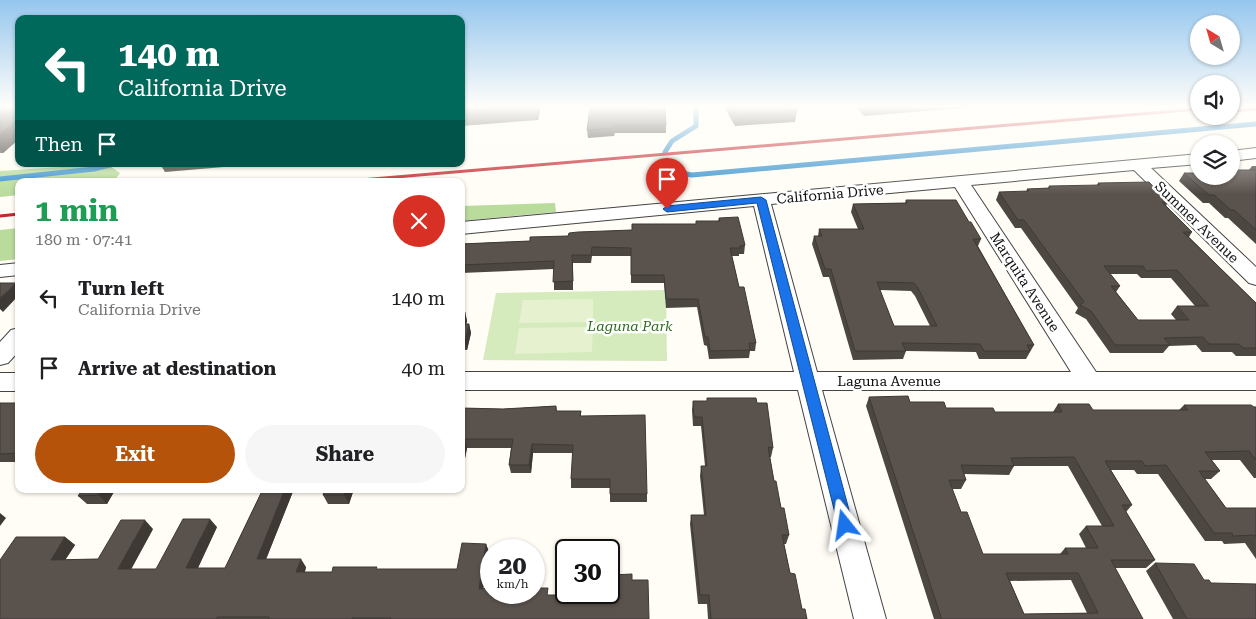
<!DOCTYPE html>
<meta charset="utf-8">
<style>
body{margin:0;font-family:"Roboto Serif",serif;background:#f6f6f6;color:#202124;height:100vh;display:flex;flex-direction:column;font-size:19px;white-space:nowrap}
*{box-sizing:border-box;margin:0}
p{font-size:16px;color:#757577}
.icon{flex:none;width:28px;height:28px;fill:none;stroke:currentColor;stroke-width:2;stroke-linecap:round;stroke-linejoin:round}
.map{position:relative;flex:1;overflow:hidden}
.sheet{position:absolute;left:15px;top:178px;width:450px;height:315px;display:flex;flex-direction:column;background:#fff;border-radius:10px;box-shadow:0 1px 4px #0004}
.sheet>*{flex:none}
.guide{position:absolute;left:15px;top:15px;width:450px;height:152px;border-radius:10px;box-shadow:0 1px 4px #0004;background:#00695c;color:#fff;overflow:hidden}
.needle{width:32px;rotate:323deg}
.tools{position:absolute;left:1190px;top:15px;display:grid;gap:10px}
.tools a{display:grid;place-items:center;width:50px;height:50px;border-radius:50%;background:#fff;box-shadow:0 1px 4px #0004;font-size:25px}
.speed{position:absolute;left:480px;top:539px;display:flex;gap:10px;font-size:25px;font-weight:700;text-align:center}
.speed>*{display:grid;place-content:center;width:65px;height:65px;border-radius:50%;background:#fff;box-shadow:0 1px 4px #0004;line-height:1}
.speed small{font-size:12px;font-weight:400}
.speed .limit{border:2px solid #111;border-radius:8px;background:#fff;color:#111}
.pin{position:absolute;display:grid;place-items:center;width:42px;height:42px;color:#fff;margin:-51px -21px;border-radius:50% 50% 50% 0;rotate:-45deg;box-shadow:0 0 5px #0007}
.pin .icon{rotate:45deg}
.me{position:absolute;width:55px;margin:-28px;rotate:345deg;stroke-linejoin:round;filter:drop-shadow(0 0 4px #0008)}
.turn{display:flex;align-items:center;gap:18px;height:105px;padding:0 20px;font-size:22px}
.turn .icon{width:65px;height:65px;stroke-width:2.5}
.turn b{display:block;font-size:35px;line-height:42px}
.then{display:flex;align-items:center;height:48px;padding:0 20px;background:#0003;gap:10px;font-size:19px}
.round{display:grid;place-items:center;flex:none;width:52px;height:52px;border-radius:26px;background:#f6f6f6}
.headline{display:flex;align-items:center;justify-content:space-between;height:85px;padding:0 20px}
h1{font-size:30px;font-weight:700;line-height:38px;color:#1e9e55}
.primary-button{display:flex;gap:10px;margin-top:auto;padding:10px 20px}
.primary-button a{flex:1;height:58px;border-radius:30px;background:#b45309;color:#fff;font-size:20px;font-weight:700;line-height:58px;text-align:center}
.primary-button a+a{background:#f6f6f6;color:#202124}
ul{padding:0;list-style:none}
li{display:flex;align-items:center;gap:15px;height:70px;padding:0 20px}
li div{flex:1}
li b{display:block;font-size:19px}
li em{font-style:normal}
.map>svg:first-child{display:block}
.green{fill:#d5ebbd}
.forest{fill:#b9dc9c}
.pitch{fill:#e6f2cf}
.lines{fill:none;stroke-linecap:round;stroke-linejoin:round}
.stream{stroke:#3f96cf;stroke-width:5}
.minor-casing{stroke:#444;stroke-width:2}
.minor{fill:#fff;fill-rule:evenodd}
.rail{stroke:#c4262e;stroke-width:3}
.wall{fill:#4d4742;fill-rule:evenodd}
.shaded-wall{fill:#3f3936}
.building{fill:#5a524d;stroke:#3f3936;fill-rule:evenodd}
.route{fill:#1a73e8;stroke:#114b97}
.labels{text-anchor:middle;dominant-baseline:central;stroke-width:5;stroke-linejoin:round;paint-order:stroke}
.street-label{font-size:14px;fill:#111;stroke:#fff}
.park-label{font-size:14px;font-style:italic;fill:#2f6b1f;stroke:#fff}
</style>
<div class="map">
<svg width="1256" height="619" viewBox="0 0 1256 619">
<rect width="100%" height="100%" fill="#fffdf5"/>
<path class="green" d="M666 290 667 361 483 360 496 293Z"/>
<g class="forest">
<path d="M107 164 120 173 114 181H19V195L0 197V171Z"/>
<path d="M555 203 556 212 461 221V206Z"/>
<path d="M19 228V259L0 261V230Z"/>
</g>
<g class="pitch">
<path d="M593 299V322L519 323 523 300Z"/>
<path d="M593 327 592 352 515 354 519 328Z"/>
</g>
<g class="lines">
<g class="stream">
<path d="M665 152 672 141 696 126V107"/>
<path d="M672 164 676 172 692 175 1256 124"/>
<path d="M0 179 94 169 114 164"/>
</g>
<g class="minor-casing">
<g id="minor">
<path d="M1256 148V158L1231 161V151Z"/>
<path d="M1199 154V164L1151 168 1256 267V285L1249 283 1134 170 971 185 1096 372H1256V390H822L886 619H854L798 390H461V372H794L754 206 461 234V222ZM955 187 1071 372H817L771 204Z"/>
<path d="M19 263V275L0 277V265Z"/>
<path d="M19 328V351L8 363 0 365V342L11 330Z"/>
<rect x="0" y="373" width="19" height="18"/>
</g>
</g>
<use href="#minor" class="minor"/>
<g class="rail">
<path d="M1231 111 1256 109"/>
<path d="M349 181 1199 109"/>
<path d="M0 216 19 214"/>
</g>
</g>
<g class="wall">
<path d="M0 107H19V139L3 153H0Z"/>
<path d="M461 107H541L538 120 461 126Z"/>
<path d="M590 107 666 125V133H615L614 136 588 138 587 130Z"/>
<path d="M724 107H794L797 111 795 122 735 126Z"/>
<path d="M856 107H975L864 116Z"/>
<path d="M160 164H260L165 172Z"/>
<path d="M1252 166H1256V244L1228 218H1225L1209 203H1203L1179 181 1184 173 1199 176 1249 170Z"/>
<path d="M1098 183 1168 202 1166 206 1192 232 1189 237 1256 303V356H1236L1232 352H1202L1196 345 1169 346 1163 353H1110L1086 319 1075 313 1078 308 1021 228H1015L996 200 999 192H1026L1027 189 1048 188 1049 186H1096ZM1110 274H1137L1141 278H1171L1195 306H1177L1171 314 1176 320H1138L1116 292 1120 286Z"/>
<path d="M906 200 969 222 981 239 978 246 1034 345 1026 359H979L976 352 906 351 903 359 853 360 829 277H823L812 244 814 236H818L819 229H858L851 212 853 204 905 203ZM880 290 911 291 915 296 930 326H894Z"/>
<path d="M719 218 745 245 744 254H739V256H732L739 287 756 343 755 351H750L749 358 709 359 707 346 704 345 697 307 666 308 664 283H631V256H592L591 263H573V290H554V269L461 273V244L530 241 568 236 696 224V221H718Z"/>
<path d="M461 312H465L467 321 466 324H469L471 333 467 350H461Z"/>
<path d="M869 397 910 402 946 408 995 412H1053L1058 404 1093 410H1179L1184 405 1256 407V478H1254L1240 460H1212L1220 471 1211 479H1205L1226 508H1256V559L1245 543 1224 544 1222 541H1205L1158 474H1137L1134 470H1111L1132 505 1126 512 1155 560 1146 568H1115L1143 619H934L866 406ZM1014 466H1068L1102 526H1086L1079 534 1086 548H1065L1060 554H983L961 512 952 489H961L966 480 964 474 1009 475ZM1071 580 1087 613 1024 614 1010 581Z"/>
<path d="M707 398 757 403 773 448 771 457H770L774 481 789 535 786 544H784L790 573 802 609 807 619H708L707 604H698L690 524 691 515H704L700 476 701 466H705L701 426H693L692 410 693 401H707Z"/>
<path d="M19 400V462H0V403H16Z"/>
<path d="M556 406 557 411H581V416L647 494V502H610V488H571V479L573 453H533L531 473H511L509 465 511 448H467L461 479V408L503 409Z"/>
<path d="M83 489H151L115 490 107 504H87L78 496Z"/>
<path d="M263 489H294L266 559 306 567 305 572H332L378 569H457L486 544 489 552 483 589 549 595H588L613 575 632 580 649 619H0L65 537 75 545 65 560 98 559 153 529 131 569H156L217 527 198 568H225Z"/>
<path d="M325 489H354L349 504H328L323 495Z"/>
<path d="M561 542H585L586 550H566V569H559V566Z"/>
<path d="M1155 563 1204 580 1211 583 1256 619H1173L1146 571Z"/>
</g>
<g class="shaded-wall">
<path d="M537 107H541L538 120Z"/>
<path d="M19 118V139L3 153 0 148V134Z"/>
<path d="M16 283 19 286V295L3 312 0 309V298Z"/>
<path d="M465 312 467 321 464 333 462 324Z"/>
<path d="M469 324 471 333 467 350 465 342Z"/>
<path d="M465 439 467 448 461 479V458Z"/>
<path d="M532 444 533 453 531 473 529 465Z"/>
<path d="M103 489H114L115 490 107 504 99 495Z"/>
<path d="M285 489H294L263 567 257 559Z"/>
<path d="M346 489H354L349 504 344 495Z"/>
<path d="M0 513 6 518 0 526Z"/>
<path d="M210 519 217 527 194 576 186 568Z"/>
<path d="M145 520 153 529 127 577 118 569Z"/>
<path d="M65 537 75 545 60 568 51 560Z"/>
<path d="M486 544 489 552 482 597 479 589Z"/>
<path d="M301 559 306 567 302 580 296 572Z"/>
</g>
<g class="building">
<path d="M0 107H19V118L0 134Z"/>
<path d="M461 107H522L461 112Z"/>
<path d="M590 107 665 108 666 125H614V128L587 130Z"/>
<path d="M732 107H794L797 111 736 115Z"/>
<path d="M865 107H881L866 108Z"/>
<path d="M1231 170H1256V230L1234 210H1231L1214 195H1209L1184 173H1199V176H1231Z"/>
<path d="M1149 182 1168 202H1162L1192 232H1183L1256 303V348H1243L1239 344H1209L1203 337 1164 338 1170 345H1115L1091 311 1080 305 1084 302 1024 220H1018L999 192 1029 191 1027 189 1050 188 1049 186 1100 185 1098 183ZM1104 266H1143L1146 271 1177 270 1209 306H1177L1189 320H1138L1111 286H1120Z"/>
<path d="M906 200H956L969 222H971L981 239H973L1034 345H1027L1030 351H984L980 344 902 343 906 351H855L831 269H825L814 236H822L819 229H864L853 204 907 203ZM877 282 914 283 918 288 937 326H894Z"/>
<path d="M738 217 745 245 740 246V248H730L739 287H744L756 343H749L750 350 710 351 708 337H705L698 299H666L664 275H631V248L592 247 591 255H572L573 281 553 282 554 261 461 265V244L530 241V237L568 236 569 233 578 232 632 230V224H696V221H720L719 218Z"/>
<path d="M0 283H16L0 298Z"/>
<path d="M461 312H465L462 324H469L465 342H461Z"/>
<path d="M908 396 910 402H944L946 408H993L995 412H1062L1058 404H1089L1093 410H1188L1184 405H1251L1254 407H1256V460L1249 451 1205 452 1220 471H1199L1226 508H1256V537L1255 535 1233 536 1232 533H1214L1166 465 1145 466 1142 461H1105L1132 505H1122L1155 560H1111L1143 619H941V617L869 397ZM1074 457 1114 526H1086L1098 548H1065L1068 554H983L967 512H961L949 480H966L961 465 1014 466 1011 458ZM1006 573H1078L1098 613 1024 614Z"/>
<path d="M707 398H756L757 403H767L773 448 768 447 774 481H776L781 508H784L789 535H782L790 573 795 574 802 609H805L807 619H711L709 595H700L691 515H706L701 466H707L702 417H694L693 401H707Z"/>
<path d="M19 400V453L0 454V403H16Z"/>
<path d="M556 406V411H581L580 416 645 415 647 494H610V479H571L573 445 532 444 529 465H509L513 439H465L461 458V408L503 409Z"/>
<path d="M83 489H103L99 495 78 496Z"/>
<path d="M263 489H285L257 559H301L296 572H332L333 567H377L376 569H457L462 543 486 544 479 589 491 588V592H534V588H548L547 595H588V592H609V561H613L612 575 632 574V580H648L649 619H390L391 618H352V619H268L269 617H217V619H0V560L16 537H65L51 560 98 559 121 520H145L118 569H156L183 519H210L186 568H225Z"/>
<path d="M325 489H346L344 495H323Z"/>
<path d="M561 542H585V550H566V565L559 566Z"/>
<path d="M1155 563 1194 564 1204 580H1209L1211 583 1256 584V619H1187Z"/>
</g>
<linearGradient id="sky" x2="0" y2="1"><stop stop-color="#95c6ee"/><stop offset="0.55" stop-color="#fffefa"/><stop offset="1" stop-color="#fffefa" stop-opacity="0"/></linearGradient>
<rect width="1256" height="194" fill="url(#sky)"/>
<path class="route" d="M761 197 766 200 853 525 851 530 845 532 840 530 838 525 757 203 667 212 663 209 667 206Z"/>
<g class="labels">
<g class="street-label">
<text transform="translate(830 194) rotate(-5)">California Drive</text>
<text transform="translate(1197 222) rotate(44)">Summer Avenue</text>
<text transform="translate(1025 282) rotate(57)">Marquita Avenue</text>
<text x="889" y="381">Laguna Avenue</text>
</g>
<g class="park-label">
<text x="630" y="326">Laguna Park</text>
</g>
</g>
</svg>
<div class="tools">
<a><svg class="needle" viewBox="-14 -14 28 28"><path d="M0-13l5 13h-10z" fill="#e53935"/><path d="M0 13l5-13h-10z" fill="#757577"/></svg></a>
<a><svg class="icon" aria-label="sound" viewBox="0 0 24 24"><path d="M4 9h4l5-4v14l-5-4H4zM17 9q2 3 0 6"/></svg></a>
<a><svg class="icon" aria-label="layers" viewBox="0 0 24 24"><path d="M12 4l9 5-9 5-9-5zM3 14l9 5 9-5"/></svg></a>
</div>
<div class="speed"><div>20<small>km/h</small></div><div class="limit">30</div></div>
<div class="pin" style="left:667px;top:209px;background:#d93025"><svg class="icon" aria-label="arrive" viewBox="0 0 24 24"><path d="M6 21V4h12l-3 4 3 4H6"/></svg></div>
<svg class="me" style="left:845px;top:525px" viewBox="-20 -20 40 40"><path d="M0-17L14 15 0 8-14 15z" fill="#1a73e8" stroke="#fff" stroke-width="4"/></svg>
<div class="guide">
<div class="turn"><svg class="icon" aria-label="left" viewBox="0 0 24 24"><path d="M17 20v-9H6M10 6l-5 5 5 5"/></svg><div><b>140 m</b>California Drive</div></div>
<div class="then">Then<svg class="icon" aria-label="arrive" viewBox="0 0 24 24"><path d="M6 21V4h12l-3 4 3 4H6"/></svg></div>
</div>
<section class="sheet">
<div class="headline"><div><h1>1 min</h1><p>180 m · 07:41</p></div><a class="round" style="background:#d93025;color:#fff"><svg class="icon" aria-label="close" viewBox="0 0 24 24"><path d="M6 6l12 12M18 6L6 18"/></svg></a></div>
<ul>
<li><svg class="icon" aria-label="left" viewBox="0 0 24 24"><path d="M17 20v-9H6M10 6l-5 5 5 5"/></svg><div><b>Turn left</b><p>California Drive</p></div><em>140 m</em></li>
<li><svg class="icon" aria-label="arrive" viewBox="0 0 24 24"><path d="M6 21V4h12l-3 4 3 4H6"/></svg><div><b>Arrive at destination</b></div><em>40 m</em></li>
</ul>
<div class="primary-button"><a>Exit</a><a>Share</a></div>
</section>
</div>
